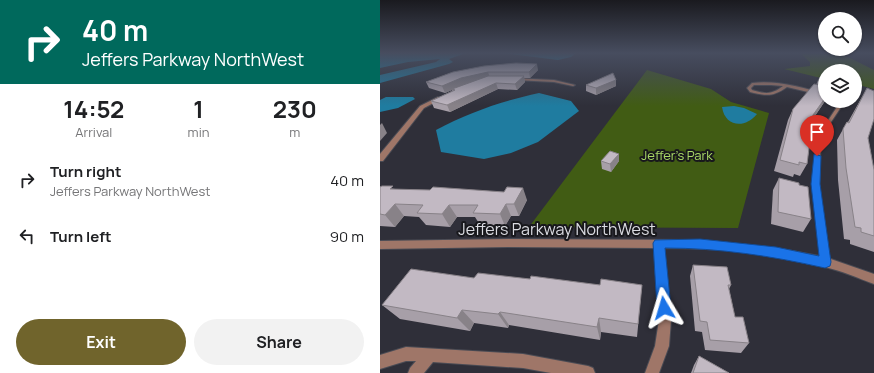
<!DOCTYPE html>
<style>
body{margin:0;font-family:Manrope,sans-serif;background:#f2f2f2;color:#202124;height:100vh;display:flex;flex-direction:column;font-size:15px;white-space:nowrap}
*{box-sizing:border-box;margin:0}
p{font-size:13px;color:#757577}
.icon{flex:none;width:22px;height:22px;fill:none;stroke:currentColor;stroke-width:2;stroke-linecap:round;stroke-linejoin:round}
.map{position:relative;flex:1;overflow:hidden}
.side{display:flex;flex-direction:column;background:#fff;width:380px}
.side>*{flex:none}
.banner{background:#00695c;color:#fff;overflow:hidden}
.fabs{position:absolute;left:438px;top:12px;display:grid;gap:8px}
.fabs a{display:grid;place-items:center;width:44px;height:44px;border-radius:50%;background:#fff;box-shadow:0 1px 3px #0004;font-size:20px}
.pin{position:absolute;display:grid;place-items:center;width:34px;height:34px;color:#fff;margin:-41px -17px;border-radius:50% 50% 50% 0;rotate:-45deg;box-shadow:0 0 4px #0007}
.pin .icon{rotate:45deg}
.me{position:absolute;width:44px;margin:-22px;rotate:353deg;stroke-linejoin:round;filter:drop-shadow(0 0 3px #0008)}
.turn{display:flex;align-items:center;gap:14px;height:84px;padding:0 16px;font-size:18px}
.turn .icon{width:52px;height:52px;stroke-width:2.5}
.turn b{display:block;font-size:28px;line-height:34px}
.eta{display:flex;justify-content:space-evenly;align-items:center;height:68px;text-align:center}
.eta b{font-size:24px;font-weight:700;line-height:28px}
.button{display:flex;gap:8px;margin-top:auto;padding:8px 16px}
.button a{flex:1;height:46px;border-radius:24px;background:#70642c;color:#fff;font-size:16px;font-weight:700;line-height:46px;text-align:center}
.button a+a{background:#f2f2f2;color:#202124}
ul{padding:0;list-style:none}
li{display:flex;align-items:center;gap:12px;height:56px;padding:0 16px}
li div{flex:1}
li b{display:block;font-size:15px}
li em{font-style:normal}
main{display:flex;flex:1;min-height:0}
.map>svg:first-child{display:block}
.green{fill:#415c14}
.water{fill:#1f7ca0}
.lines{fill:none;stroke-linecap:round;stroke-linejoin:round}
.service-casing{stroke:#4a4b54;stroke-width:2}
.minor-casing{stroke:#4a4b54;stroke-width:2}
.service{fill:#9f7668;fill-rule:evenodd}
.minor{fill:#9f7668;fill-rule:evenodd}
.wall{fill:#a79fa8}
.shaded-wall{fill:#888288}
.building{fill:#c2b9c3;stroke:#888288}
.route{fill:#1a73e8;stroke:#114b97}
.labels{text-anchor:middle;dominant-baseline:central;stroke-width:4;stroke-linejoin:round;paint-order:stroke}
.park-label{font-size:13px;fill:#aada67;stroke:#18181c}
.near-street-label{font-size:16px;fill:#dadbe1;stroke:#18181c}
</style>
<main>
<section class="side">
<div class="banner">
<div class="turn"><svg class="icon" aria-label="right" viewBox="0 0 24 24"><path d="M7 20v-9h11M14 6l5 5-5 5"/></svg><div><b>40 m</b>Jeffers Parkway NorthWest</div></div>
</div>
<div class="eta">
<div><b>14:52</b><p>Arrival</p></div>
<div><b>1</b><p>min</p></div>
<div><b>230</b><p>m</p></div>
</div>
<ul>
<li><svg class="icon" aria-label="right" viewBox="0 0 24 24"><path d="M7 20v-9h11M14 6l5 5-5 5"/></svg><div><b>Turn right</b><p>Jeffers Parkway NorthWest</p></div><em>40 m</em></li>
<li><svg class="icon" aria-label="left" viewBox="0 0 24 24"><path d="M17 20v-9H6M10 6l-5 5 5 5"/></svg><div><b>Turn left</b></div><em>90 m</em></li>
</ul>
<div class="button"><a>Exit</a><a>Share</a></div>
</section>
<div class="map">
<svg width="494" height="373" viewBox="0 0 494 373">
<rect width="100%" height="100%" fill="#2f2f39"/>
<g class="green">
<path d="M420 53H460L494 70V89L475 84V71H445V79L404 69 430 66V62Z"/>
<path d="M267 70 331 89 351 102 389 113 358 228 149 227Z"/>
</g>
<g class="water">
<path d="M0 53H86L69 59 73 62 69 64 0 83V75L56 62 60 59 28 62 0 68Z"/>
<path d="M122 53H196L191 57 178 60Z"/>
<path d="M159 93 191 101 199 111 158 142 131 153 104 159 61 152 56 130C90 112 122 101 159 93Z"/>
<path d="M6 97H33L35 99 18 108 0 112V100Z"/>
<path d="M354 106 364 108 377 114C365 129 345 127 342 107Z"/>
</g>
<g class="lines">
<g class="service-casing">
<g id="service">
<path d="M372 83C396 80 422 87 445 94V96L407 87C393 97 386 96 370 92L367 88ZM374 85H391L403 86C391 95 386 94 372 90L371 88Z"/>
<path d="M455 101H460L463 104 441 137 439 184 449 262 448 264 445 265 442 264 441 262 433 184 437 137 459 104Z"/>
</g>
</g>
<g class="minor-casing">
<g id="minor">
<path d="M132 78 174 80 195 85 193 86 174 82 134 80H132Z"/>
<path d="M58 97 63 98 44 108 3 161H0V154L40 106Z"/>
<path d="M128 239 320 240 396 248 445 257 494 274V284C478 278 462 271 445 267 394 252 337 248 284 248L291 320 289 346 279 373H265L275 346 279 320 274 248 128 247 0 249V241Z"/>
<path d="M26 347 143 354 208 366 213 368 215 373H171L143 368 53 362 44 373H28L30 368 36 361H26L0 369V355Z"/>
</g>
</g>
<use href="#service" class="service"/>
<use href="#minor" class="minor"/>
</g>
<g class="wall">
<path d="M158 70 150 78H144L145 82 137 90 118 89 70 112 54 108 51 101 72 91V90L65 93 49 88 46 82 73 72Z"/>
<path d="M445 72V101L433 119 427 164 420 176 414 174 413 177 394 171 408 120 413 109 436 85 438 80Z"/>
<path d="M236 80V86L216 95 206 91V85Z"/>
<path d="M487 88 488 138 494 170V252L470 244V240L464 239 458 180 457 140 467 122H468Z"/>
<path d="M221 161H239L231 172 222 169Z"/>
<path d="M399 178 419 185 431 219 423 232 391 224 393 190Z"/>
<path d="M0 187 15 189 147 200 139 216H131L125 226 100 225 95 217H77L70 227 46 225 39 217 24 216 15 227 0 226Z"/>
<path d="M313 265 351 285 349 289 355 317 369 343 361 353 325 350 322 332 315 331 310 276Z"/>
<path d="M94 278 150 279 220 285H262L257 337 221 332 220 340 129 325 128 328 94 323 90 331 20 319 2 305Z"/>
<path d="M319 356 349 373H311L314 365Z"/>
</g>
<g class="shaded-wall">
<path d="M157 64 158 70 150 78 149 72Z"/>
<path d="M108 72 110 78 84 85 65 93 62 86 81 78Z"/>
<path d="M144 76 145 82 137 90 135 84Z"/>
<path d="M236 80V86L216 95V88Z"/>
<path d="M116 83 118 89 70 112 67 105Z"/>
<path d="M445 98V101L428 126 433 115Z"/>
<path d="M2 123 7 133 0 141V125Z"/>
<path d="M239 154V161L231 172 230 164Z"/>
<path d="M143 188 147 200 139 216 134 204Z"/>
<path d="M15 204 24 216 15 227 5 215Z"/>
<path d="M126 204 131 216 125 226 120 214Z"/>
<path d="M69 205 77 217 70 227 62 214Z"/>
<path d="M82 310 94 323 90 331 77 318Z"/>
<path d="M120 312 129 325 128 328 118 314Z"/>
<path d="M219 318 221 332 220 340 217 327Z"/>
</g>
<g class="building">
<path d="M136 63 157 64 149 72H108L81 78 62 86 46 82 73 72 104 66Z"/>
<path d="M449 68V71H446Z"/>
<path d="M445 72V82L438 80Z"/>
<path d="M233 73 236 80 216 88 206 85Z"/>
<path d="M108 76H144L135 84 116 83 67 105 51 101 75 90 72 89Z"/>
<path d="M434 84 445 86V98L433 115 427 164 419 162V165L400 160 413 109Z"/>
<path d="M487 88 494 91V119L488 138 494 170V236L481 232V228L475 227 466 168 463 129 467 122 469 123Z"/>
<path d="M230 151 239 154 230 164 221 161Z"/>
<path d="M399 178 419 183V185L428 187 431 219 398 212Z"/>
<path d="M2 186H13L10 189 50 190 53 187 124 192 127 187 143 188 134 204H126L120 214 93 213 98 205H69L62 214 37 213 43 205 15 204 5 215 0 214V187Z"/>
<path d="M313 265 347 267 351 285H348L355 317H363L369 343 330 340 327 322 320 321Z"/>
<path d="M31 269 94 278 98 273 150 279 151 276 220 285 221 279 262 285 258 324 219 318 217 327 120 312 118 314 82 310 77 318 2 305Z"/>
<path d="M319 356 349 373H313Z"/>
</g>
<linearGradient id="sky" x2="0" y2="1"><stop stop-color="#1a1a1f"/><stop offset="0.5" stop-color="#474d5f"/><stop offset="1" stop-color="#474d5f" stop-opacity="0"/></linearGradient>
<rect width="494" height="106" fill="url(#sky)"/>
<path class="route" d="M434 154 441 156 440 184 451 262 450 266 445 268C392 256 339 248 285 248L291 308 289 313 284 315 279 313 277 308 273 243 275 240 320 239 396 247 439 256 431 184Z"/>
<g class="labels">
<g class="park-label">
<text x="297" y="155">Jeffer's Park</text>
</g>
<g class="near-street-label">
<text x="177" y="229">Jeffers Parkway NorthWest</text>
</g>
</g>
</svg>
<div class="fabs">
<a><svg class="icon" aria-label="search" viewBox="0 0 24 24"><circle cx="10" cy="10" r="6"/><path d="M15 15l6 6"/></svg></a>
<a><svg class="icon" aria-label="layers" viewBox="0 0 24 24"><path d="M12 4l9 5-9 5-9-5zM3 14l9 5 9-5"/></svg></a>
</div>
<div class="pin" style="left:437px;top:156px;background:#d93025"><svg class="icon" aria-label="arrive" viewBox="0 0 24 24"><path d="M6 21V4h12l-3 4 3 4H6"/></svg></div>
<svg class="me" style="left:284px;top:308px" viewBox="-20 -20 40 40"><path d="M0-17L14 15 0 8-14 15z" fill="#1a73e8" stroke="#fff" stroke-width="4"/></svg>
</div>
</main>
